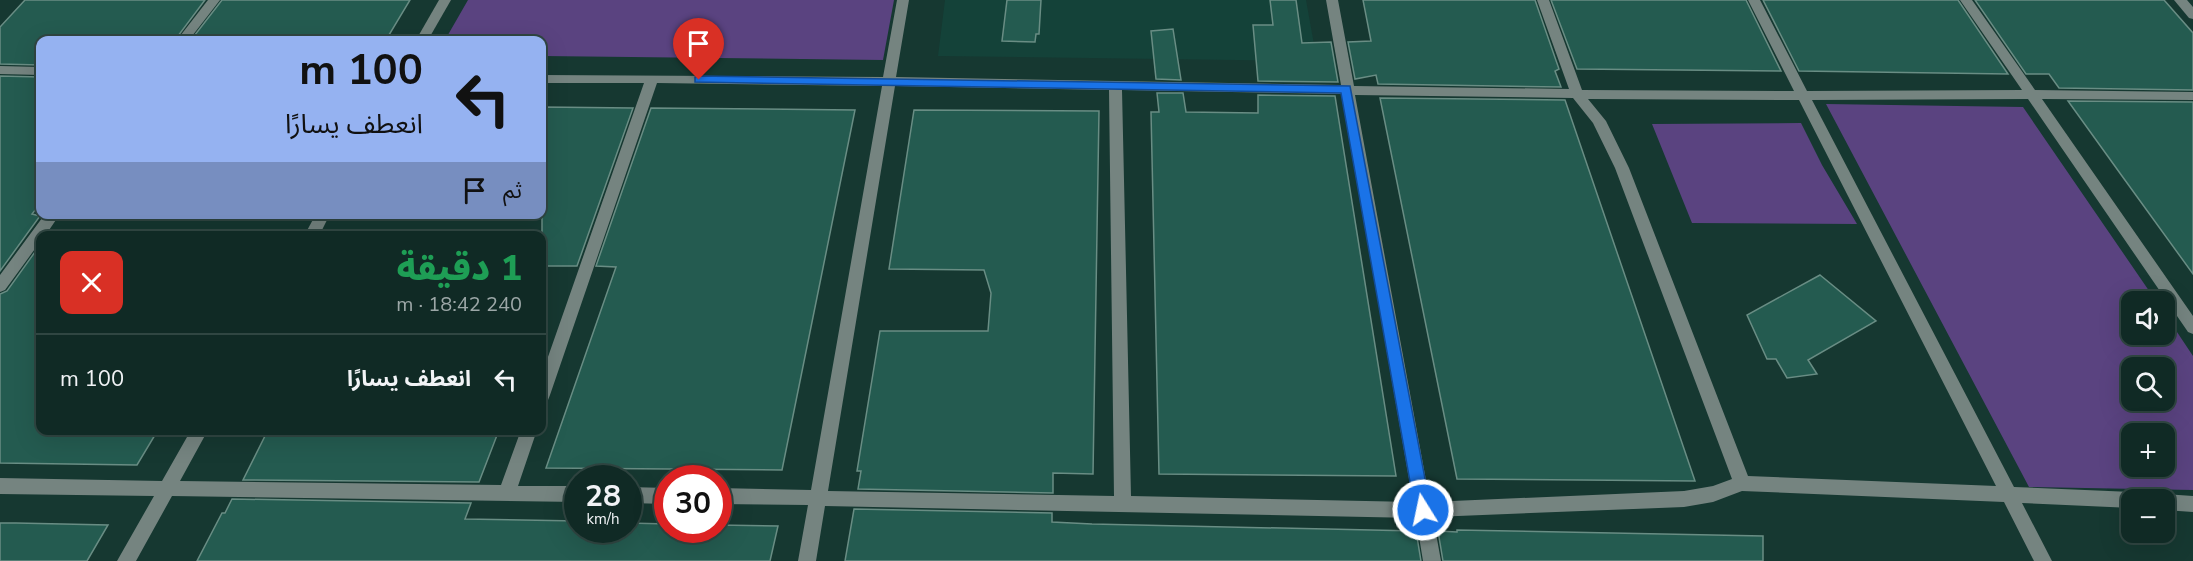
<!DOCTYPE html>
<html lang="ar">
<meta charset="utf-8">
<style>
body{margin:0;font-family:"Nunito Sans","Noto Sans Arabic",sans-serif;background:#19322d;color:#f1f3f6;direction:rtl;height:100vh;display:flex;flex-direction:column;font-size:22px;white-space:nowrap}
*{box-sizing:border-box;margin:0}
p{font-size:20px;color:#9ca7a7}
.icon{flex:none;width:33px;height:33px;fill:none;stroke:currentColor;stroke-width:2;stroke-linecap:round;stroke-linejoin:round}
.map{position:relative;flex:1;overflow:hidden;direction:ltr}
.panel{position:absolute;left:36px;top:231px;width:510px;height:204px;display:flex;flex-direction:column;background:#102a25;border-radius:12px;box-shadow:0 6px 24px #0002,0 0 0 2px #304642;direction:rtl}
.panel>*{flex:none}
.hud{position:absolute;left:36px;top:36px;width:510px;height:183px;border-radius:12px;box-shadow:0 6px 24px #0002,0 0 0 2px #304642;direction:rtl;background:#95b2f1;color:#111;overflow:hidden}
.tools{position:absolute;left:2121px;top:291px;display:grid;gap:12px}
.tools a{display:grid;place-items:center;width:54px;height:54px;border-radius:12px;background:#102a25;box-shadow:0 6px 24px #0002,0 0 0 2px #304642;font-size:30px}
.speed{position:absolute;left:564px;top:465px;display:flex;gap:12px;font-size:30px;font-weight:700;text-align:center}
.speed>*{display:grid;place-content:center;width:78px;height:78px;border-radius:50%;background:#102a25;box-shadow:0 6px 24px #0002,0 0 0 2px #304642;line-height:1}
.speed small{font-size:15px;font-weight:400}
.speed .limit{border:9px solid #d22;background:#fff;color:#111}
.pin{position:absolute;display:grid;place-items:center;width:51px;height:51px;color:#fff;margin:-62px -26px;border-radius:50% 50% 50% 0;rotate:-45deg;box-shadow:0 0 6px #0007}
.pin .icon{rotate:45deg}
.me{position:absolute;width:66px;margin:-33px;rotate:350deg;stroke-linejoin:round;filter:drop-shadow(0 0 4px #0008)}
.turn{display:flex;align-items:center;gap:21px;height:126px;padding:0 24px;font-size:27px}
.turn .icon{width:78px;height:78px;stroke-width:2.5}
.turn b{display:block;font-size:42px;line-height:51px}
.then{display:flex;align-items:center;height:57px;padding:0 24px;background:#0003;gap:12px;font-size:22px}
.round{display:grid;place-items:center;flex:none;width:63px;height:63px;border-radius:12px;background:#19322d}
.headline{display:flex;align-items:center;justify-content:space-between;height:102px;padding:0 24px}
h1{font-size:36px;font-weight:800;line-height:45px;color:#1e9e55}
ul{padding:0;list-style:none}
li{display:flex;align-items:center;gap:18px;height:90px;padding:0 24px;border-top:2px solid #304642}
li div{flex:1}
li b{display:block;font-size:22px}
li em{font-style:normal}
.map>svg:first-child{display:block}
.built{fill:#144239}
.green{fill:#5a4380;fill-rule:evenodd}
.building{fill:#245b50;stroke:#698d84;stroke-width:1.5}
.lines{fill:none;stroke-linecap:round;stroke-linejoin:round}
.minor{fill:#758480;fill-rule:evenodd}
.route{fill:#1a73e8;stroke:#114b97;stroke-width:1.5}
</style>
<div class="map">
<svg width="2193" height="561" viewBox="0 0 2193 561">
<rect width="100%" height="100%" fill="#163831"/>
<path class="built" d="M945 0H1306L1317 61 938 56Z"/>
<g class="green">
<path d="M468 0H894L883 60 542 56V40H445Z"/>
<path d="M1826 104 2023 107 2156 301 2132 302V334H2164L2165 314 2193 356V490L2029 487ZM2132 368H2164V400H2132ZM2132 434H2164V466H2132Z"/>
<path d="M1801 123 1822 165 1857 224 1692 223 1652 124Z"/>
</g>
<g class="building">
<path d="M25 0H205L175 40H40V65L0 64V27Z"/>
<path d="M222 0H410L386 40H191Z"/>
<path d="M1007 0H1041L1039 34H1036L1035 42 1002 41Z"/>
<path d="M1270 0H1296L1302 43 1331 42 1338 82 1258 81 1253 25H1273Z"/>
<path d="M1363 0H1535L1559 69 1555 71 1561 87 1378 84 1376 75 1355 79 1348 42 1371 41Z"/>
<path d="M1551 0H1746L1781 71 1577 69Z"/>
<path d="M1763 0H1958L2008 74 1799 71Z"/>
<path d="M1975 0H2164L2193 33V90L2059 88 2049 74H2026Z"/>
<path d="M1173 29 1181 80 1156 79 1151 31Z"/>
<path d="M0 76 40 77V204L32 214 40 216 0 271Z"/>
<path d="M1157 93H1183L1186 112 1258 113V95L1335 96 1396 476 1159 474 1151 112H1159Z"/>
<path d="M1380 98 1565 100 1695 481 1457 479Z"/>
<path d="M2068 101 2193 102V274L2122 176Z"/>
<path d="M542 107 633 108 577 266H542Z"/>
<path d="M651 108 855 110 782 470 546 468 616 267 596 266Z"/>
<path d="M914 110 1099 111 1093 474 1053 473V493L858 489 861 471H857L880 331H988L991 293 984 270 889 269Z"/>
<path d="M40 245V430H158L137 465 0 463V294L7 291Z"/>
<path d="M1820 275 1876 321 1808 360 1817 374 1787 378 1776 359H1767L1747 315Z"/>
<path d="M268 430H499L479 482 243 480Z"/>
<path d="M232 499 471 503 465 519 578 521V530H628V523L668 524V530H718V525L778 526 770 561H197L222 513H225Z"/>
<path d="M854 509 1052 513V522L1092 524 1416 531 1421 561H845Z"/>
<path d="M0 523H16L108 525 87 561H0Z"/>
<path d="M1457 530 1763 536V561H1443L1438 531 1457 532Z"/>
</g>
<g class="lines">
<g class="minor">
<path d="M208 0H220L189 40H177Z"/>
<path d="M439 0H451L428 40H416Z"/>
<path d="M897 0H909L896 77 1341 85 1326 0H1338L1354 86 1569 89 1537 0H1549L1582 90 1794 91 1748 0H1760L1807 91 2022 90 1960 0H1972L2035 90 2193 92V100L2042 99 2193 316V334L2188 332 2028 99 1812 100 2014 487 2132 492 2138 495 2140 500H2132V508L2022 503 2052 561H2034L2004 502 1742 491 1713 502 1684 507 1433 517 1441 561H1423L1416 518 825 506 816 561H798L808 505 718 504V488L811 490 882 86 657 83 550 395 548 400 542 402V374L644 83H542V75L883 77ZM895 86 1109 90 1114 496 828 491ZM1122 90 1342 94 1413 502 1131 496ZM1355 95 1573 98 1593 123 1615 168 1732 479 1713 486 1684 491 1430 502ZM1588 99 1799 100 1996 486 1748 476 1629 168 1606 121Z"/>
<path d="M2174 0H2187L2193 7V19L2189 18Z"/>
<path d="M0 66 40 67V75L0 74Z"/>
<path d="M45 214H60L45 236H40V242L5 290 0 292V275Z"/>
<path d="M316 214H330L319 236H304Z"/>
<path d="M191 430H208L180 481 501 485 521 430H537L518 486H578V502L172 496 136 561H117L154 496 0 494V478L162 481Z"/>
<path d="M628 487 668 488V504L628 503Z"/>
<path d="M2164 494 2193 496V512L2164 510V500H2157Z"/>
</g>
</g>
<path class="route" d="M699 76 1350 86 1431 510 1428 515 1423 517 1417 515 1415 510 1341 93 695 82V77Z"/>
</svg>
<div class="tools">
<a><svg class="icon" aria-label="sound" viewBox="0 0 24 24"><path d="M4 9h4l5-4v14l-5-4H4zM17 9q2 3 0 6"/></svg></a>
<a><svg class="icon" aria-label="search" viewBox="0 0 24 24"><circle cx="10" cy="10" r="6"/><path d="M15 15l6 6"/></svg></a>
<a>+</a>
<a>−</a>
</div>
<div class="speed"><div>28<small>km/h</small></div><div class="limit">30</div></div>
<div class="pin" style="left:699px;top:80px;background:#d93025"><svg class="icon" aria-label="arrive" viewBox="0 0 24 24"><path d="M6 21V4h12l-3 4 3 4H6"/></svg></div>
<svg class="me" style="left:1423px;top:510px" viewBox="-20 -20 40 40"><circle r="17" fill="#1a73e8" stroke="#fff" stroke-width="3"/><path d="M0-11L8 9 0 5-8 9z" fill="#fff"/></svg>
<div class="hud">
<div class="turn"><svg class="icon" aria-label="left" viewBox="0 0 24 24"><path d="M17 20v-9H6M10 6l-5 5 5 5"/></svg><div><b>100 m</b>انعطف يسارًا</div></div>
<div class="then">ثم<svg class="icon" aria-label="arrive" viewBox="0 0 24 24"><path d="M6 21V4h12l-3 4 3 4H6"/></svg></div>
</div>
<section class="panel">
<div class="headline"><div><h1>1 دقيقة</h1><p>240 m · 18:42</p></div><a class="round" style="background:#d93025;color:#fff"><svg class="icon" aria-label="close" viewBox="0 0 24 24"><path d="M6 6l12 12M18 6L6 18"/></svg></a></div>
<ul>
<li><svg class="icon" aria-label="left" viewBox="0 0 24 24"><path d="M17 20v-9H6M10 6l-5 5 5 5"/></svg><div><b>انعطف يسارًا</b></div><em>100 m</em></li>
</ul>
</section>
</div>
